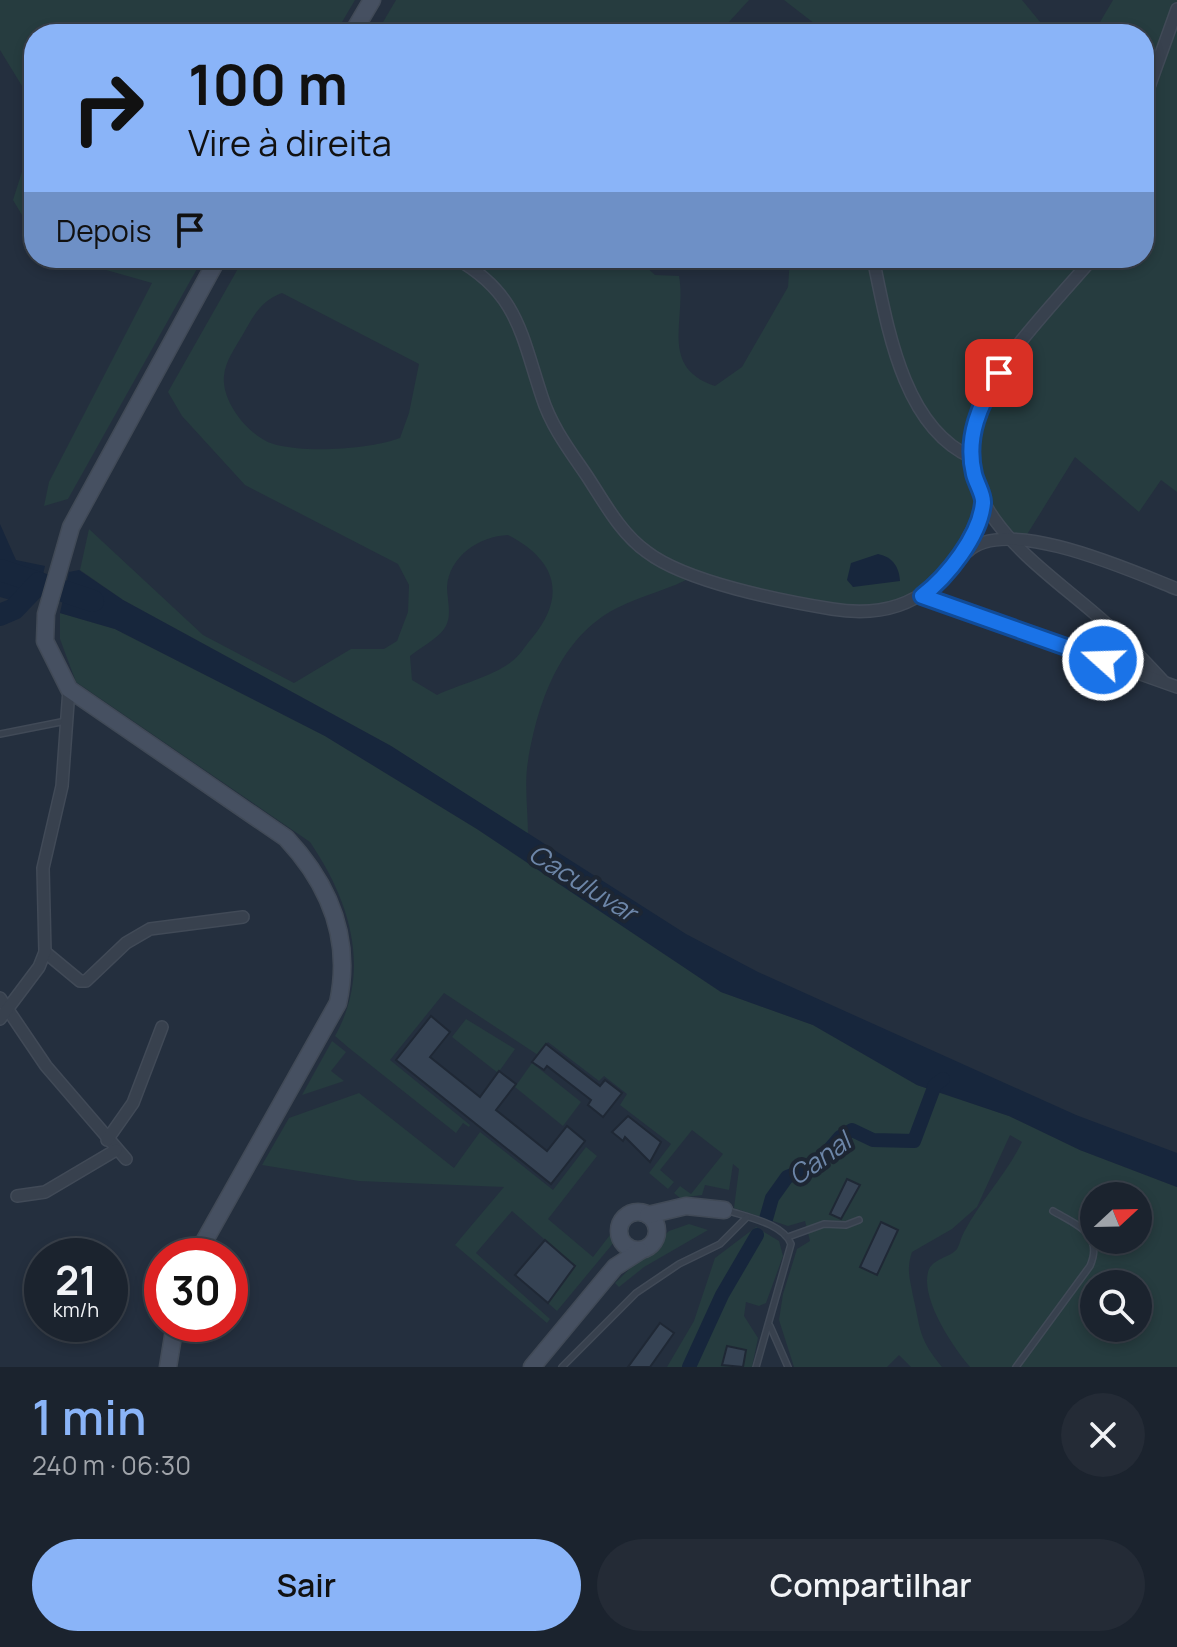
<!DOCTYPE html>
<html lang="pt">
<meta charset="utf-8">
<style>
body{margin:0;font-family:Manrope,sans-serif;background:#242b36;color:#f1f3f6;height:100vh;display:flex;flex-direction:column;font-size:30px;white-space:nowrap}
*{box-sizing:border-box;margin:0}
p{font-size:26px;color:#a0a4aa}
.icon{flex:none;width:44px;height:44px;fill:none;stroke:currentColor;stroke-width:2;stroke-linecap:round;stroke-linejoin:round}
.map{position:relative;height:1367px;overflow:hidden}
.details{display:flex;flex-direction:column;background:#1b232e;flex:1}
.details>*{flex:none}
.guide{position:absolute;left:24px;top:24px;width:1130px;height:244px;border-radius:32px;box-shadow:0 4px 12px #0003,0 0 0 2px #39404a;background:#8ab4f8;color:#111;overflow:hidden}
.needle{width:52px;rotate:68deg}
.fabs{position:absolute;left:1080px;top:1182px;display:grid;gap:16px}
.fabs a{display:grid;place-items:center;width:72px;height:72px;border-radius:50%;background:#1b232e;box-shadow:0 4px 12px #0003,0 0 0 2px #39404a;font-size:40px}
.speed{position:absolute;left:24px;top:1238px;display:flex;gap:16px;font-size:40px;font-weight:700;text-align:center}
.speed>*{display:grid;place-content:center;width:104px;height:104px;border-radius:50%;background:#1b232e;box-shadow:0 4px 12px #0003,0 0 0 2px #39404a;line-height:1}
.speed small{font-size:20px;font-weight:400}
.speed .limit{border:12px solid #d22;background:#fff;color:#111}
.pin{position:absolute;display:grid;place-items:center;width:68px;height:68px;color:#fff;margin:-34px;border-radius:16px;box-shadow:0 4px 12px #0006}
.me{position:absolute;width:88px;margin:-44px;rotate:290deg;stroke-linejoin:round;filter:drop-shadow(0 0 6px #0008)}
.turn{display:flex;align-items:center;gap:28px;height:168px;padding:0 32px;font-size:36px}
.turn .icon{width:104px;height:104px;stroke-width:2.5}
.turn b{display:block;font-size:56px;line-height:68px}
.then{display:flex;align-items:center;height:76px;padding:0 32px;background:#0003;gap:16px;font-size:30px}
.round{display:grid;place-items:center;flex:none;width:84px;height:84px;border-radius:42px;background:#242b36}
.summary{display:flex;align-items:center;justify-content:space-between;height:136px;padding:0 32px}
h1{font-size:48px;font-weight:600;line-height:60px;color:#8ab4f8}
.cta{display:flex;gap:16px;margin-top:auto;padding:16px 32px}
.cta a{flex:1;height:92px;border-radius:48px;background:#8ab4f8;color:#111;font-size:32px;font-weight:600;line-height:92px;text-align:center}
.cta a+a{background:#242b36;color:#f1f3f6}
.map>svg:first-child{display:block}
.green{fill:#263c3f;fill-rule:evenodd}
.water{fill:#17263c}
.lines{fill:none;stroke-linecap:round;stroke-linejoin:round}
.canal{stroke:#17263c;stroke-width:14}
.river{stroke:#17263c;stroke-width:22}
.building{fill:#364354;stroke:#1f2835;stroke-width:2}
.lane-casing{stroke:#414a57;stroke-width:8}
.street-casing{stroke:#414a57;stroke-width:14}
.secondary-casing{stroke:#414a57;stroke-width:19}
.lane{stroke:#38414e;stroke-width:5}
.street{stroke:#38414e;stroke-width:11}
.secondary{stroke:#465061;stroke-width:16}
.route-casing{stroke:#114b97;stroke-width:20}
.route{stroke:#1a73e8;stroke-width:14}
.labels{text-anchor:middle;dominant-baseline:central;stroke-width:8;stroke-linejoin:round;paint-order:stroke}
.water-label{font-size:26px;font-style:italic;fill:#6d86a8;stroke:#1d2633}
</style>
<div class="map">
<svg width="1177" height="1367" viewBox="0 0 1177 1367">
<rect width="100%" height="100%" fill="#242f3e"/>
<g class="green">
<path d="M0 0H355L335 34H34V235L13 200 27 156 22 86 0 50Z"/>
<path d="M396 0H749L718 34H376Z"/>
<path d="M784 0H1022L1045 28 1058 34H828Z"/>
<path d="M1113 0H1177V492L1161 480 1139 512 1075 457 1023 541 1005 537 984 503 955 564 898 605 836 610 695 575C670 590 642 595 617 608 560 637 538 702 528 761 524 784 528 811 528 835L391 746 123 600 80 570 89 529 203 635 294 683 351 649H384L397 641 408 612 409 585 398 564 245 485 182 416 168 392 244 258H643V264L655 275 679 276C687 319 658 367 715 386L742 367 788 287 790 258H931L938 263 971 258H1144V34H1093ZM282 293 419 364 409 413 400 438C370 449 310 453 277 445 252 440 221 403 224 376 225 362 235 348 242 336 253 317 260 301 282 293ZM508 535C555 559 568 595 532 638 525 646 519 657 511 662 494 676 458 685 437 695L412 680 410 656C420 648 437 639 444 629 453 617 447 600 447 587 449 556 480 536 508 535Z"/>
<path d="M64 258H203L68 499 44 506 49 482 152 283Z"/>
<path d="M60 613 115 629 325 736 477 829 721 992 813 1025 917 1085 1009 1116 1080 1150 1177 1187V1367H970C953 1347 921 1300 928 1272 932 1258 950 1258 957 1249 960 1244 961 1237 964 1232 981 1200 1006 1175 1022 1142L1010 1135 977 1207 952 1229 912 1252C906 1270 910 1278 913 1296 921 1330 918 1338 942 1367H911L899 1355 887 1367H794L779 1320 783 1294 797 1249 810 1241 805 1221 788 1226 734 1208 739 1169 733 1164 729 1190 705 1185 702 1195 680 1198 674 1193 680 1186 691 1194 723 1154 692 1130 660 1170 674 1182 668 1189 649 1173 671 1144 620 1105 627 1094 604 1076 599 1081 548 1042 538 1055 444 993 390 1060 470 1125 469 1127 463 1123 456 1133 349 1048 335 1036C372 970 350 901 310 842L76 682 60 639ZM1094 1196H1138V1240H1094ZM1094 1284H1138V1328H1094Z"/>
<path d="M466 1019 515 1049 498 1073 452 1037Z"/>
<path d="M332 1041 346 1052 331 1071 344 1081 302 1095Z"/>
<path d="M532 1063 581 1102 563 1126 515 1087Z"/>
<path d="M359 1093 454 1168 480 1132 553 1190 586 1147 597 1156 548 1219 593 1257 613 1231 615 1241 557 1311 548 1303 556 1293 535 1275 575 1266 512 1211 476 1253 550 1319 547 1323 455 1245 504 1187 359 1181 262 1165 289 1118Z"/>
<path d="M689 1224 708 1230 644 1267 619 1287 615 1283 669 1231Z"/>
<path d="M756 1227 779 1241 783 1256 766 1303 759 1306 746 1302 744 1316 758 1338 752 1367H667L694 1321 715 1258Z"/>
</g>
<g class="water">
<path d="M0 524 16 560 45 566 37 599 28 605 0 597Z"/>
<path d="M878 554C893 557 899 567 900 581L853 587 847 580 851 563Z"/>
<path d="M79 570 123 600 391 746 686 934 758 972 1076 1115 1177 1153V1187L1080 1150 1009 1116 917 1085 813 1025 721 992 477 829 325 736 115 629 60 613 69 572Z"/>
</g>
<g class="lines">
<g class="canal">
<path d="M766 1219 772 1198 787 1177 815 1166 840 1137 852 1130 873 1140 914 1141 935 1085 943 1079"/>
<path d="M689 1367 722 1295 757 1235"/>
</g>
<g class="river">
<path d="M0 570 93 601"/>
<path d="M0 615 14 609 39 583"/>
</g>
</g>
<g class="building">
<path d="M431 1016 450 1032 430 1057 480 1097 499 1071 516 1084 496 1110 547 1151 567 1126 585 1141 551 1184 396 1060Z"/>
<path d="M546 1044 600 1086 605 1080 622 1093 603 1117 588 1105 591 1100 547 1066 544 1070 532 1062Z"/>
<path d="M628 1116 661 1142 650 1162 625 1137 623 1141 612 1132Z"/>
<path d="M847 1179 860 1185 841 1219 830 1214Z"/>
<path d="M881 1222 898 1230 877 1275 860 1267Z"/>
<path d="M545 1240 575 1266 548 1303 515 1275Z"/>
<path d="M660 1323 674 1333 650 1367H628Z"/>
<path d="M727 1346 746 1350 743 1367 722 1365Z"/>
</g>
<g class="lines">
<g class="lane-casing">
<g id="lane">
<path d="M0 734 66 721"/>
<path d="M726 1210C746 1217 783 1223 791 1244L756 1367"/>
<path d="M788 1237 824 1224 846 1225 859 1220"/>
<path d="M770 1326 788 1367"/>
<path d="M562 1367 636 1293 679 1264 720 1244 747 1217"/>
<path d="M1016 1367 1090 1266C1104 1234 1077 1225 1053 1211"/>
</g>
</g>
<g class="street-casing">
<g id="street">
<path d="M1144 101 1177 9"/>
<path d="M455 258C518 293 521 334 542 397 551 426 570 451 587 476 604 502 621 534 647 552 686 582 782 601 832 609 917 623 957 575 984 502"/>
<path d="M873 258C887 324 902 426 971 457"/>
<path d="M1093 258C1062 294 998 361 981 402 940 502 1030 558 1094 613 1119 634 1141 657 1163 681"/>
<path d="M967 552C1006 514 1132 571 1177 589"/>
<path d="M922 596 1177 687"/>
<path d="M45 952 80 981H86L126 943 150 929 243 917"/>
<path d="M0 998 46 1066 126 1159"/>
<path d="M0 1019 39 967 45 952 43 868 62 786 69 689"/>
<path d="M107 1140 133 1103 162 1027"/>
<path d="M17 1196 45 1192 116 1150"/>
</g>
</g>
<g class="secondary-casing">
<g id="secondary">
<path d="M352 34 372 0"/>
<circle cx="638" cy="1231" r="19"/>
<path d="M648 1215 686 1206 724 1210"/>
<path d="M196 1256 338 1003C352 939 330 885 286 838L69 689 45 641 46 614 71 527 218 258"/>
<path d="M168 1367 175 1324"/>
<path d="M532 1367 615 1267 640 1251"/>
</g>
</g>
<use href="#lane" class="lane"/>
<use href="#street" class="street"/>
<use href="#secondary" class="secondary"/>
</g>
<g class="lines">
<g class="route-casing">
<path id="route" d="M999 373C980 404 965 437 974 474 976 483 984 495 983 503 980 536 947 577 922 596L1103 660"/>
</g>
<use href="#route" class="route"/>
</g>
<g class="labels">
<g class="water-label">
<text transform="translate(583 882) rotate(32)">Caculuvar</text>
<text transform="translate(819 1158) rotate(-36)">Canal</text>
</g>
</g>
</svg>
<div class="fabs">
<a><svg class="needle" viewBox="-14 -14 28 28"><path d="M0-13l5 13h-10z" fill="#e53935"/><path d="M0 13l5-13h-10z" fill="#a0a4aa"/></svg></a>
<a><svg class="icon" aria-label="search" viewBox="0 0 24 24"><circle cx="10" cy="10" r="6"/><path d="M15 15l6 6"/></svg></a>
</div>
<div class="speed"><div>21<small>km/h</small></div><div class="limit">30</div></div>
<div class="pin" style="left:999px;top:373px;background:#d93025"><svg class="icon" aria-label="arrive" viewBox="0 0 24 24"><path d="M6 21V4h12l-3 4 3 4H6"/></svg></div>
<svg class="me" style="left:1103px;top:660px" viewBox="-20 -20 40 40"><circle r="17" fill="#1a73e8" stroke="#fff" stroke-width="3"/><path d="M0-11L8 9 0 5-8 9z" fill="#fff"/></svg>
<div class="guide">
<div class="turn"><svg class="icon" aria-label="right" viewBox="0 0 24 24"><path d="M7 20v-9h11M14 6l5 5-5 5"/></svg><div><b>100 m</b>Vire à direita</div></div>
<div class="then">Depois<svg class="icon" aria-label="arrive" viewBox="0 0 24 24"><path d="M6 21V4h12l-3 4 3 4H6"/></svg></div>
</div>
</div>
<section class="details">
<div class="summary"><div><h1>1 min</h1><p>240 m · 06:30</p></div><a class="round"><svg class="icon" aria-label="close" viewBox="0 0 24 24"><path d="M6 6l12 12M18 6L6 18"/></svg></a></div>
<div class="cta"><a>Sair</a><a>Compartilhar</a></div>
</section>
